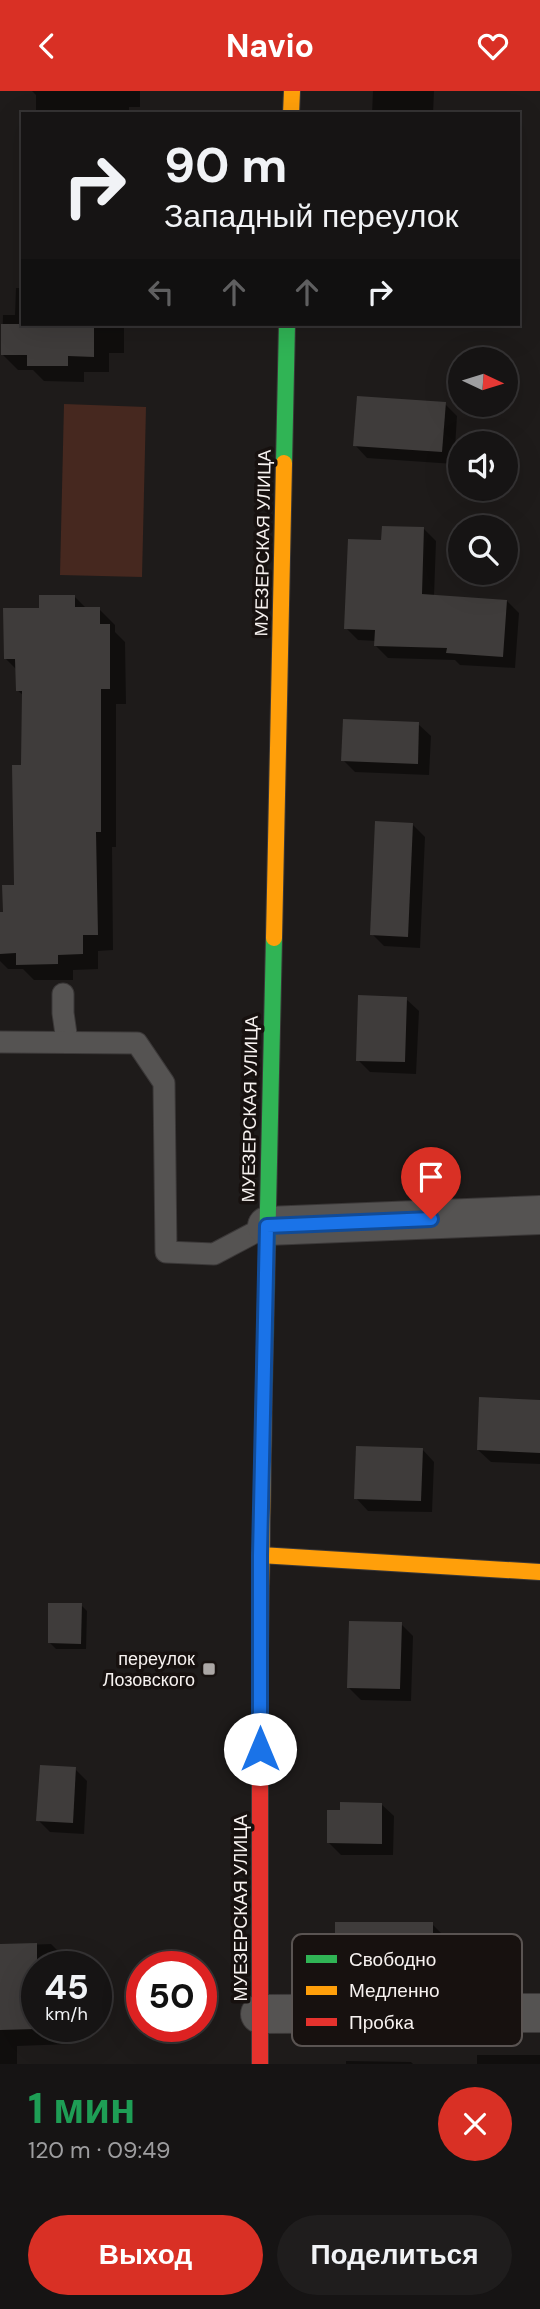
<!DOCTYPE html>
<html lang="ru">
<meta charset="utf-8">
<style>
body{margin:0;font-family:"DM Sans",sans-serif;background:#1f1d1d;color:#f1f3f6;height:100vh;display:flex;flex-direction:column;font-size:26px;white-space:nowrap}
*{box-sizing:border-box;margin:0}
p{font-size:23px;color:#9e9ea0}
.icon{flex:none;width:38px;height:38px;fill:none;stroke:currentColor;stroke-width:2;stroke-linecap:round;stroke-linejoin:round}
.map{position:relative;height:1973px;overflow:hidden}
.drawer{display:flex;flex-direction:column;background:#161414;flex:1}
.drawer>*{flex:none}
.hud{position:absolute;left:21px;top:21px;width:499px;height:214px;border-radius:0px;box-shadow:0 7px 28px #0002,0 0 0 2px #353334;background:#161414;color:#f1f3f6;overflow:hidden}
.needle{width:46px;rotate:94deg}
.fabs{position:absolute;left:448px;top:256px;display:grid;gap:14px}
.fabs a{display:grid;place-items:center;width:70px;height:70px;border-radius:50%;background:#161414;box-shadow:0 7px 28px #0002,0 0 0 2px #353334;font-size:35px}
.speed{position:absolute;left:21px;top:1860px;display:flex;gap:14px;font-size:35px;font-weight:700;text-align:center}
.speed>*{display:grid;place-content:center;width:91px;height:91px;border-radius:50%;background:#161414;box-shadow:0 7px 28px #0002,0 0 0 2px #353334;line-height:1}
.speed small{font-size:18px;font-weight:400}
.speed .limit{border:10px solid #d22;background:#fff;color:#111}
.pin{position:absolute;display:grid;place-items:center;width:60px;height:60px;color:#fff;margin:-72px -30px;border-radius:50% 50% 50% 0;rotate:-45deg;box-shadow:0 0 7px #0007}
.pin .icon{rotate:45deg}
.me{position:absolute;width:77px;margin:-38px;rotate:0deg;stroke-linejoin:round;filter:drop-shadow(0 0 5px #0008)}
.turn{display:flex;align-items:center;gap:24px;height:147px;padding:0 28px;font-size:32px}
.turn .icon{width:91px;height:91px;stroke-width:2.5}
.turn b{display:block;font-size:49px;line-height:60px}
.lanes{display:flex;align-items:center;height:66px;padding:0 28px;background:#0003;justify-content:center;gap:35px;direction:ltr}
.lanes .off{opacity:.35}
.round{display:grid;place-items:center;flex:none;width:74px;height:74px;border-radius:37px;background:#1f1d1d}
.summary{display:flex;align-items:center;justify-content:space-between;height:119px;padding:0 28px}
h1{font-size:42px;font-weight:700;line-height:52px;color:#1e9e55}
.cta{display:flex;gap:14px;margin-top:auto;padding:14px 28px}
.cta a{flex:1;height:80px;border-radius:42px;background:#d93025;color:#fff;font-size:28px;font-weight:700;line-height:80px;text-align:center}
.cta a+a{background:#1f1d1d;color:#f1f3f6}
header{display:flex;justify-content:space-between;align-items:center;height:91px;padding:0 28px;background:#d93025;color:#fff;font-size:32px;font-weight:700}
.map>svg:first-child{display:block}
.green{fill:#46281f}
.shadow{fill:#0007}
.building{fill:#3f3c3b}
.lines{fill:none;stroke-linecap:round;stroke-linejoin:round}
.lane-casing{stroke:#3b3838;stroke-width:23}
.street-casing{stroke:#3b3838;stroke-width:40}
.fast-casing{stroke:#3b3838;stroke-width:18}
.slow-casing{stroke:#3b3838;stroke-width:18}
.jam-casing{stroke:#3b3838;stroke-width:18}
.lane{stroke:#555352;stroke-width:21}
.street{stroke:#555352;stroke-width:38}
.fast{stroke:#30b455;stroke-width:16}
.slow{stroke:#ff9f0a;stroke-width:16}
.jam{stroke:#e5322d;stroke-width:16}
.route-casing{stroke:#114b97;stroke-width:18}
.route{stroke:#1a73e8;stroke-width:12}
.poi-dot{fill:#aba7a5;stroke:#17110f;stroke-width:2.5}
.labels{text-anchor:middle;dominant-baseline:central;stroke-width:7;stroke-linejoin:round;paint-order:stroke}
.street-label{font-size:18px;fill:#f7f2f0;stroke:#17110f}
.poi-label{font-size:18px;fill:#f7f2f0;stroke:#17110f;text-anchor:end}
.key{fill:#17110f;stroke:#5a5452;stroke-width:2}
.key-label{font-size:19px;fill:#f7f2f0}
</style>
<header><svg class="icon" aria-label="back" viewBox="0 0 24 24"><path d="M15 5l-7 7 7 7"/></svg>Navio<svg class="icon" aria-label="heart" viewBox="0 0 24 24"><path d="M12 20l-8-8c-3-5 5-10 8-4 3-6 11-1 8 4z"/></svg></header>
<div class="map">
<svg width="540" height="1973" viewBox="0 0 540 1973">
<rect width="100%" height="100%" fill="#1e1b1a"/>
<path class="green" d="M64 313 146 316 142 486 60 484Z"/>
<g class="shadow">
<path d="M32 0H140V16H129V23H36V4Z"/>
<path d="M373 0H434L433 23H372Z"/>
<path d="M16 197H23V233H124V262H109V281H84V291L44 290 33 279H18L2 263 3 224H15Z"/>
<path d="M445 313 457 325 454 373 367 367 355 354Z"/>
<path d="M424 438 436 450 434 505 507 510 519 522 515 577 460 574 455 569 388 567 375 554 376 550 358 549 346 537 383 451Z"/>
<path d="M74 505 87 518H99L115 534V541L125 551 126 613H116V756H112L113 859 98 860V878L73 879V889H34L23 878H8L0 870V823H5L16 795 23 675 24 605 17 599V579L5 567 41 519Z"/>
<path d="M418 633 431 645 429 684 355 681 343 669Z"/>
<path d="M413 734 425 746 420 857 384 855 372 843Z"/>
<path d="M406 908 419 920 416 983 370 981 358 969Z"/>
<path d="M540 1311V1373L491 1371 478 1359Z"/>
<path d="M422 1358 434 1371 432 1421 368 1420 356 1407Z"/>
<path d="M81 1514 87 1520 86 1558H56L50 1552Z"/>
<path d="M401 1533 413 1545 411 1610 361 1609 349 1597Z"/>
<path d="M75 1678 87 1690 84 1743 50 1741 38 1729Z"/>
<path d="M381 1713 394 1725 393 1764H341L329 1752Z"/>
<path d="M432 1833 444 1845V1875H349L337 1863Z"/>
<path d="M51 1853 67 1869 68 1876H37V1936H69L70 1953 17 1955V1973H0V1855Z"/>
<rect x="477" y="1964" width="63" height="9"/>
<path d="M346 1970 411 1971 413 1973H346Z"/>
</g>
<g class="building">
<path d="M1 233H94V266L68 265V275H27V264H1Z"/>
<path d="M357 305 446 311 442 361 353 355Z"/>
<path d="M382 435 424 436 422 503 507 509 503 566 446 562 447 557 374 555 375 539 344 538 348 448 381 449Z"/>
<path d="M39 504H75V516H100V533H110V598H101V741H96L98 844H83V863L58 864V873L16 874V862L0 863V821H3L2 794H14L12 674H21L22 600H16L15 568H4L3 517H39Z"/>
<path d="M343 628 419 631 418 673 341 670Z"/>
<path d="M375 730 413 732 408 846 370 844Z"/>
<path d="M358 904 407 906 405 971 356 970Z"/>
<path d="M479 1306 540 1309V1362L477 1359Z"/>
<path d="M356 1355 423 1357 421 1410 354 1408Z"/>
<path d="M48 1512H82L81 1553 48 1552Z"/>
<path d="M349 1530 402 1531 400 1598 347 1597Z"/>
<path d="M40 1674 76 1676 73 1732 36 1730Z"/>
<path d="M340 1711 382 1712V1753L327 1752V1719H340Z"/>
<rect x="335" y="1831" width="98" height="33"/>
<path d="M37 1852V1938L0 1939V1853Z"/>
</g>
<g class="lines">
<g class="lane-casing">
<g id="lane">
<path d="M63 903V922L67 950"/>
<path d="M0 951 137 952 164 992 166 1161 214 1163 267 1135"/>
</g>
</g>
<g class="street-casing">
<g id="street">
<path d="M267 1135 540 1124"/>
<path d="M260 1923 540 1922"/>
</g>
</g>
<g class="fast-casing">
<g id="fast">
<path d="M284 372 287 233"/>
<path d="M264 1296 274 847"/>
</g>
</g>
<g class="slow-casing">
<g id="slow">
<path d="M291 23 292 0"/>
<path d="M274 847 284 372"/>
<path d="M260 1464 540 1481"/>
<path d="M260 1563 264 1296"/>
</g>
</g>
<g class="jam-casing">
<path id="jam" d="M260 1563V1973"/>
</g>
<use href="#lane" class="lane"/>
<use href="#street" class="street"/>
<use href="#fast" class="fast"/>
<use href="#slow" class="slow"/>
<use href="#jam" class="jam"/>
</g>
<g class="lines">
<g class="route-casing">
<path id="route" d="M260 1658V1464L267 1135 431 1128"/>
</g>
<use href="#route" class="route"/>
</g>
<rect class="poi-dot" x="202" y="1571" width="14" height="14" rx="3.5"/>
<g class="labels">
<g class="street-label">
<text transform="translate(263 452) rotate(-89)">МУЕЗЕРСКАЯ УЛИЦА</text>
<text transform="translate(250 1018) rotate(-89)">МУЕЗЕРСКАЯ УЛИЦА</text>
<text transform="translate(241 1817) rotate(-90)">МУЕЗЕРСКАЯ УЛИЦА</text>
</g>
<g class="poi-label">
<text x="195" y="1568">переулок<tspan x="195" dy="21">Лозовского</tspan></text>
</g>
</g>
<rect x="292" y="1843" width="230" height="112" rx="10" class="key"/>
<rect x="306" y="1864" width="31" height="8" fill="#30b455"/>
<rect x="306" y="1895" width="31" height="9" fill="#ff9f0a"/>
<rect x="306" y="1927" width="31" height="8" fill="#e5322d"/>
<g class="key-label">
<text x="349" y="1875">Свободно</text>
<text x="349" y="1906">Медленно</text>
<text x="349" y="1938">Пробка</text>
</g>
</svg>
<div class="fabs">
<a><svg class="needle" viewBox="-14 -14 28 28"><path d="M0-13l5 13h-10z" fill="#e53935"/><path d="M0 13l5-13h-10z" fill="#9e9ea0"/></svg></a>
<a><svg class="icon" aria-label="sound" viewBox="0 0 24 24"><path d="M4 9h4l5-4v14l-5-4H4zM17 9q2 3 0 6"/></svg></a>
<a><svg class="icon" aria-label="search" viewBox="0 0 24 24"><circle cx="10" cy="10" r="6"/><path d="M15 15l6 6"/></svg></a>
</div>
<div class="speed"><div>45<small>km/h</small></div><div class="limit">50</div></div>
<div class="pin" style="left:431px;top:1128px;background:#d93025"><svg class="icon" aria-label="arrive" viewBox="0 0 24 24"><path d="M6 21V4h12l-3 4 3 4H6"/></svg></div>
<svg class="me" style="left:260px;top:1658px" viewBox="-20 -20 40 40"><circle r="19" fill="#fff"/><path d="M0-13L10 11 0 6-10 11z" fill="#1a73e8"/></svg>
<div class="hud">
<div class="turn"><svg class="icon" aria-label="right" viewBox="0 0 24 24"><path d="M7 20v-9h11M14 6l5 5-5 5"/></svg><div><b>90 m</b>Западный переулок</div></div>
<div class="lanes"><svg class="icon off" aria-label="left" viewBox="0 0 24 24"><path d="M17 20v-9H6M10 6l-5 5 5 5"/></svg><svg class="icon off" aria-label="ahead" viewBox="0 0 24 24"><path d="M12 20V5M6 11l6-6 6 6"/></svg><svg class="icon off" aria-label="ahead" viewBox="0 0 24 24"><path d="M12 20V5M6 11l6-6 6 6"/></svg><svg class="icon" aria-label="right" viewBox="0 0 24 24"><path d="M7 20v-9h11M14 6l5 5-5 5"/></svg></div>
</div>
</div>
<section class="drawer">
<div class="summary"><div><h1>1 мин</h1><p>120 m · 09:49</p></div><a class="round" style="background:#d93025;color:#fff"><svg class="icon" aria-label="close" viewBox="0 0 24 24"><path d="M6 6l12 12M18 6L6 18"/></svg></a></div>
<div class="cta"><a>Выход</a><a>Поделиться</a></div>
</section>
